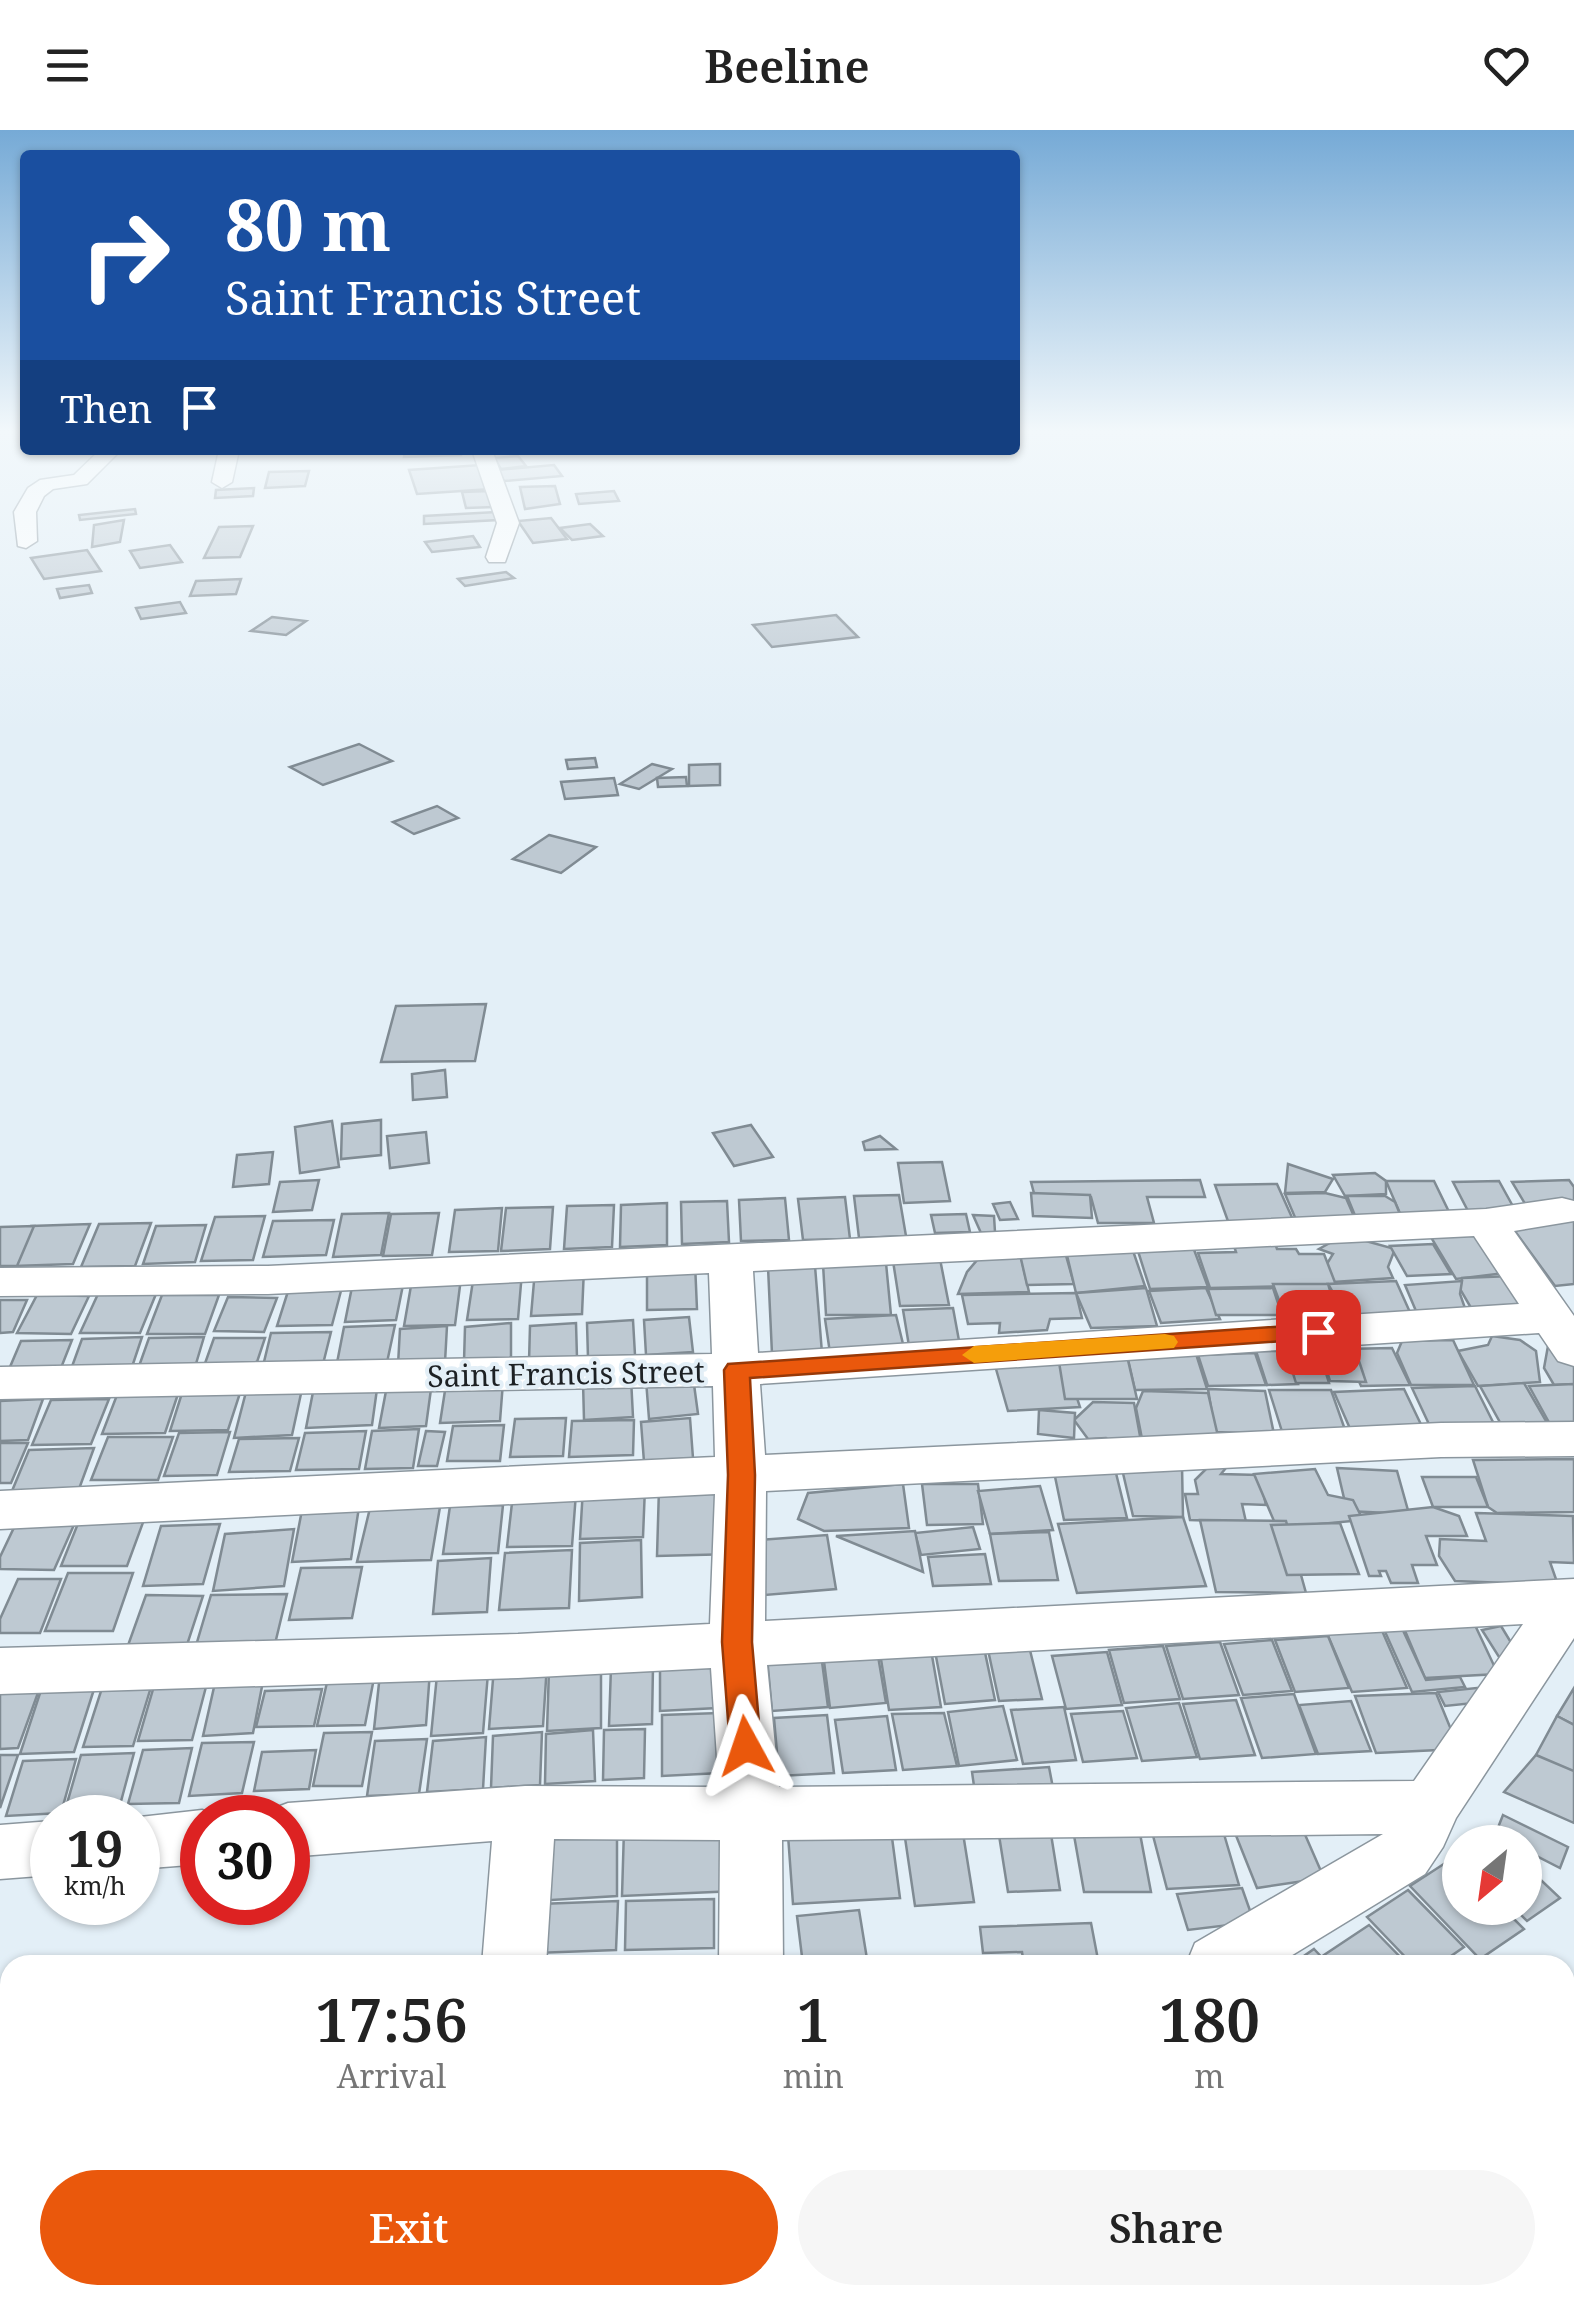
<!DOCTYPE html>
<style>
body{margin:0;font-family:"Noto Serif",serif;background:#f6f6f6;color:#222;height:100vh;display:flex;flex-direction:column;font-size:38px;white-space:nowrap}
*{box-sizing:border-box;margin:0}
p{font-size:32px;color:#767676}
.icon{flex:none;width:55px;height:55px;fill:none;stroke:currentColor;stroke-width:2;stroke-linecap:round;stroke-linejoin:round}
.map{position:relative;flex:1;overflow:hidden}
.drawer{position:absolute;left:0px;top:1825px;width:1575px;height:350px;display:flex;flex-direction:column;background:#fff;border-radius:30px 30px 0 0;box-shadow:0 2px 8px #0004}
.drawer>*{flex:none}
.banner{position:absolute;left:20px;top:20px;width:1000px;height:305px;border-radius:10px;box-shadow:0 2px 8px #0004;background:#1a4fa0;color:#fff;overflow:hidden}
.needle{width:65px;rotate:209deg}
.tools{position:absolute;left:1442px;top:1695px;display:grid;gap:20px}
.tools a{display:grid;place-items:center;width:100px;height:100px;border-radius:50%;background:#fff;box-shadow:0 2px 8px #0004;font-size:50px}
.speed{position:absolute;left:30px;top:1665px;display:flex;gap:20px;font-size:50px;font-weight:700;text-align:center}
.speed>*{display:grid;place-content:center;width:130px;height:130px;border-radius:50%;background:#fff;box-shadow:0 2px 8px #0004;line-height:1}
.speed small{font-size:25px;font-weight:400}
.speed .limit{border:15px solid #d22;background:#fff;color:#111}
.pin{position:absolute;display:grid;place-items:center;width:85px;height:85px;color:#fff;margin:-42px;border-radius:20px;box-shadow:0 5px 15px #0006}
.me{position:absolute;width:110px;margin:-55px;rotate:355deg;stroke-linejoin:round;filter:drop-shadow(0 0 8px #0008)}
.turn{display:flex;align-items:center;gap:35px;height:210px;padding:0 40px;font-size:45px}
.turn .icon{width:130px;height:130px;stroke-width:2.5}
.turn b{display:block;font-size:70px;line-height:85px}
.then{display:flex;align-items:center;height:95px;padding:0 40px;background:#0003;gap:20px;font-size:38px}
.eta{display:flex;justify-content:space-evenly;align-items:center;height:170px;text-align:center}
.eta b{font-size:60px;font-weight:600;line-height:70px}
.button{display:flex;gap:20px;margin-top:auto;padding:20px 40px}
.button a{flex:1;height:115px;border-radius:60px;background:#ea580c;color:#fff;font-size:40px;font-weight:600;line-height:115px;text-align:center}
.button a+a{background:#f6f6f6;color:#222}
header{display:flex;justify-content:space-between;align-items:center;height:130px;padding:0 40px;background:#fff;font-size:45px;font-weight:600}
.map>svg:first-child{display:block}
.building{fill:#bec9d2;stroke:#808b93;stroke-width:2.5}
.lines{fill:none;stroke-linecap:round;stroke-linejoin:round}
.minor-casing{stroke:#8b969e;stroke-width:3}
.minor{fill:#fff;fill-rule:evenodd}
.route{fill:#ea580c;stroke:#983908;stroke-width:2.5}
.slow{fill:#f59e0b}
.labels{text-anchor:middle;dominant-baseline:central;stroke-width:8;stroke-linejoin:round;paint-order:stroke}
.street-label{font-size:30px;fill:#1d2124;stroke:#e3eff7}
</style>
<header><svg class="icon" aria-label="menu" viewBox="0 0 24 24"><path d="M4 6h16M4 12h16M4 18h16"/></svg>Beeline<svg class="icon" aria-label="heart" viewBox="0 0 24 24"><path d="M12 20l-8-8c-3-5 5-10 8-4 3-6 11-1 8 4z"/></svg></header>
<div class="map">
<svg width="1574" height="2175" viewBox="0 0 1574 2175">
<rect width="100%" height="100%" fill="#e3eff7"/>
<g class="building">
<path d="M405 320H461V325L404 327Z"/>
<path d="M518 326 526 336 501 339 494 328Z"/>
<path d="M481 335 491 359 417 364 409 340Z"/>
<path d="M554 335 562 346 504 351 497 340Z"/>
<path d="M309 341 305 356 265 358 269 342Z"/>
<path d="M555 356 560 374 525 379 520 357Z"/>
<path d="M254 358 253 366 215 368 216 360Z"/>
<path d="M490 361 494 377 466 378 462 362Z"/>
<path d="M614 361 619 371 579 374 576 364Z"/>
<path d="M135 379 136 384 80 390 79 385Z"/>
<path d="M496 382 498 390 424 394V386Z"/>
<path d="M551 388 567 409 533 413 518 391Z"/>
<path d="M124 390 120 412 92 417 94 395Z"/>
<path d="M590 394 603 406 572 410 560 398Z"/>
<path d="M253 396 240 427 204 428 219 397Z"/>
<path d="M473 406 480 417 432 422 425 412Z"/>
<path d="M170 415 182 432 140 438 130 421Z"/>
<path d="M87 420 101 441 44 449 31 428Z"/>
<path d="M506 442 514 448 465 456 458 449Z"/>
<path d="M241 449 236 464 190 466 196 451Z"/>
<path d="M89 455 92 463 60 468 57 459Z"/>
<path d="M180 472 186 483 141 489 136 478Z"/>
<path d="M836 485 858 507 772 517 753 495Z"/>
<path d="M272 487 306 491 286 505 251 501Z"/>
<path d="M359 614 392 631 323 655 290 637Z"/>
<path d="M595 628 597 637 568 639 566 630Z"/>
<path d="M652 634 672 639 639 659 620 654Z"/>
<path d="M720 634V655L689 656V635Z"/>
<path d="M686 647 687 656 658 657 657 648Z"/>
<path d="M614 648 618 665 565 669 561 652Z"/>
<path d="M437 676 458 688 414 704 393 692Z"/>
<path d="M549 705 596 717 561 743 513 729Z"/>
<path d="M486 874 475 931 381 932 396 876Z"/>
<path d="M445 940 447 967 413 970 412 944Z"/>
<path d="M381 990V1025L341 1029 342 994Z"/>
<path d="M332 991 339 1037 300 1043 295 997Z"/>
<path d="M751 995 773 1027 734 1036 713 1003Z"/>
<path d="M426 1002 429 1033 390 1038 387 1006Z"/>
<path d="M880 1006 896 1019 865 1020 863 1012Z"/>
<path d="M273 1022 269 1054 233 1057 237 1025Z"/>
<path d="M942 1032 950 1071 904 1073 898 1033Z"/>
<path d="M1288 1034 1333 1049 1325 1062 1285 1063Z"/>
<path d="M1375 1043 1386 1051V1064L1345 1066 1333 1045Z"/>
<path d="M319 1050 312 1080 273 1082 280 1052Z"/>
<path d="M1200 1050 1205 1067H1147L1154 1093H1098L1091 1067H1035L1031 1052Z"/>
<path d="M1569 1050 1574 1057V1080L1530 1082 1512 1052Z"/>
<path d="M1386 1051H1434L1450 1084 1402 1088Z"/>
<path d="M1499 1051 1515 1080 1468 1081 1453 1052Z"/>
<path d="M1277 1054 1294 1092 1229 1094 1215 1055Z"/>
<path d="M1031 1063 1090 1065 1092 1088 1033 1086Z"/>
<path d="M1325 1063 1346 1068 1356 1091 1297 1092 1285 1064Z"/>
<path d="M899 1065 906 1106 859 1108 854 1066Z"/>
<path d="M1347 1066H1385L1395 1072 1402 1089 1356 1088Z"/>
<path d="M845 1067 850 1109 803 1110 798 1069Z"/>
<path d="M785 1068 789 1110 741 1111 739 1070Z"/>
<path d="M727 1071 729 1112 682 1114 681 1072Z"/>
<path d="M1010 1072 1018 1089 1000 1090 993 1074Z"/>
<path d="M667 1073V1115L620 1117 621 1075Z"/>
<path d="M614 1075 612 1117 564 1119 567 1076Z"/>
<path d="M553 1077 550 1119 501 1121 506 1078Z"/>
<path d="M502 1078 498 1121 449 1122 455 1080Z"/>
<path d="M389 1083 381 1125 333 1127 342 1084Z"/>
<path d="M439 1083 432 1125 383 1126 391 1084Z"/>
<path d="M966 1084 970 1102 935 1103 931 1085Z"/>
<path d="M973 1085 994 1086 995 1102 981 1103Z"/>
<path d="M265 1086 253 1130 201 1131 215 1087Z"/>
<path d="M1574 1088V1154L1555 1156 1509 1093Z"/>
<path d="M334 1090 326 1125 263 1127 273 1091Z"/>
<path d="M151 1093 135 1136 81 1137 99 1094Z"/>
<path d="M90 1094 73 1134 14 1136 31 1096Z"/>
<path d="M206 1095 195 1132 143 1134 156 1096Z"/>
<path d="M34 1096 17 1136H0V1097Z"/>
<path d="M1485 1102 1513 1142 1456 1149 1429 1104Z"/>
<path d="M1344 1105 1395 1119 1388 1137 1393 1148 1333 1152 1325 1137 1333 1124 1319 1119Z"/>
<path d="M1233 1113H1275L1277 1119H1296L1299 1124H1324L1336 1155 1210 1158 1198 1123 1236 1122Z"/>
<path d="M1018 1114 1029 1162 958 1164 967 1142 989 1116Z"/>
<path d="M1433 1114 1451 1144 1407 1146 1390 1116Z"/>
<path d="M1063 1115 1074 1154 1027 1155 1018 1116Z"/>
<path d="M1131 1115 1145 1156 1076 1163 1065 1117Z"/>
<path d="M1193 1117 1208 1157 1150 1159 1137 1118Z"/>
<path d="M940 1129 949 1175 900 1176 893 1131Z"/>
<path d="M695 1133 697 1179 647 1180V1135Z"/>
<path d="M886 1133 891 1185H826L823 1134Z"/>
<path d="M815 1136 822 1223 772 1224 768 1137Z"/>
<path d="M584 1138 582 1184 531 1186 535 1140Z"/>
<path d="M522 1142 518 1189 467 1190 474 1144Z"/>
<path d="M1512 1146 1533 1181 1474 1183 1460 1159 1462 1148Z"/>
<path d="M461 1148 455 1195 404 1196 412 1150Z"/>
<path d="M1396 1151 1413 1189 1349 1190 1328 1154Z"/>
<path d="M1462 1151 1460 1164 1466 1181H1416L1405 1155Z"/>
<path d="M1273 1154H1328L1340 1193H1297L1299 1184H1284Z"/>
<path d="M403 1155 396 1190 345 1192 352 1157Z"/>
<path d="M342 1157 332 1195 277 1196 289 1158Z"/>
<path d="M1146 1158 1157 1196 1091 1198 1076 1163Z"/>
<path d="M1206 1158 1220 1189 1161 1193 1149 1161Z"/>
<path d="M1273 1158 1282 1185H1216L1208 1159Z"/>
<path d="M1076 1163 1082 1188 1050 1189 1047 1200 999 1203 1000 1193 968 1194 962 1165Z"/>
<path d="M98 1164H156L140 1203H80Z"/>
<path d="M37 1165 89 1166 71 1204 17 1203Z"/>
<path d="M162 1165H219L205 1204H147Z"/>
<path d="M228 1167 277 1168 264 1202 214 1201Z"/>
<path d="M0 1170H27L13 1202 0 1203Z"/>
<path d="M953 1178 962 1227 911 1228 903 1180Z"/>
<path d="M896 1185 904 1218 830 1223 825 1189Z"/>
<path d="M689 1187 693 1222 646 1225 644 1190Z"/>
<path d="M633 1190 635 1225 588 1228 587 1193Z"/>
<path d="M511 1193V1229L464 1232 465 1197Z"/>
<path d="M576 1193 577 1228 529 1232 530 1196Z"/>
<path d="M395 1195 386 1237 336 1238 344 1197Z"/>
<path d="M447 1196 445 1232 398 1235 400 1199Z"/>
<path d="M331 1202 323 1234 263 1236 271 1203Z"/>
<path d="M1492 1206 1520 1210 1536 1221 1540 1252 1478 1256 1458 1221 1488 1215Z"/>
<path d="M142 1207 131 1240 70 1242 82 1209Z"/>
<path d="M204 1207 195 1237 138 1239 149 1208Z"/>
<path d="M214 1208H265L255 1238 203 1239Z"/>
<path d="M72 1210 59 1243 7 1244 21 1211Z"/>
<path d="M1453 1210 1474 1255H1411L1397 1223 1402 1211Z"/>
<path d="M1548 1216 1574 1226V1254L1554 1255 1544 1238Z"/>
<path d="M1392 1218 1410 1255 1361 1256 1345 1219Z"/>
<path d="M1061 1220 1080 1277 1008 1281 992 1225Z"/>
<path d="M1256 1221H1286L1298 1254 1267 1255Z"/>
<path d="M1286 1221H1319L1329 1253H1296Z"/>
<path d="M1321 1221 1356 1222 1366 1252 1330 1251Z"/>
<path d="M1255 1223 1266 1255 1208 1256 1198 1225Z"/>
<path d="M1196 1224 1207 1259 1135 1260 1127 1225Z"/>
<path d="M1058 1226H1127L1137 1269H1065Z"/>
<path d="M693 1247 698 1284 649 1289 646 1250Z"/>
<path d="M631 1248 633 1287 584 1290 583 1252Z"/>
<path d="M503 1252 500 1291 440 1293 446 1254Z"/>
<path d="M1524 1253 1553 1303 1507 1305 1480 1256Z"/>
<path d="M1574 1254V1295L1551 1296 1529 1256Z"/>
<path d="M1475 1256 1500 1306 1435 1307 1412 1258Z"/>
<path d="M302 1259 292 1305 234 1308 246 1262Z"/>
<path d="M377 1259 372 1295 306 1298 313 1262Z"/>
<path d="M431 1259 426 1296 379 1298 386 1261Z"/>
<path d="M1208 1259 1265 1261 1274 1304 1215 1302Z"/>
<path d="M1404 1259 1427 1307 1355 1310 1334 1262Z"/>
<path d="M1269 1260H1331L1349 1311H1285Z"/>
<path d="M1143 1261 1208 1263 1220 1315 1143 1314 1136 1278Z"/>
<path d="M182 1263H240L228 1300 170 1301Z"/>
<path d="M178 1264 165 1303 102 1304 117 1265Z"/>
<path d="M43 1269 28 1310 0 1311V1271Z"/>
<path d="M109 1269 91 1314 32 1315 51 1270Z"/>
<path d="M1093 1272 1134 1273 1142 1317 1121 1319 1106 1308 1088 1309 1074 1290Z"/>
<path d="M1039 1280 1075 1283 1074 1308 1038 1304Z"/>
<path d="M566 1288 563 1326 510 1327 515 1289Z"/>
<path d="M690 1288 693 1328 644 1332 641 1292Z"/>
<path d="M634 1290 633 1325 569 1327 572 1291Z"/>
<path d="M504 1295 500 1331H447L453 1296Z"/>
<path d="M419 1299 413 1338 365 1339 372 1301Z"/>
<path d="M366 1301 359 1339 296 1340 305 1303Z"/>
<path d="M426 1301 445 1302 437 1336H418Z"/>
<path d="M230 1302 217 1345 164 1346 179 1303Z"/>
<path d="M108 1307H173L158 1350H91Z"/>
<path d="M299 1308 290 1341 229 1342 239 1309Z"/>
<path d="M0 1313H28L11 1353H0Z"/>
<path d="M94 1318 79 1359 12 1361 29 1320Z"/>
<path d="M1574 1329V1382L1497 1383 1488 1377 1473 1330Z"/>
<path d="M1213 1332 1225 1339 1221 1344 1259 1345 1266 1375 1242 1374 1246 1392 1190 1390 1185 1364H1198L1195 1350Z"/>
<path d="M1114 1335 1127 1388 1064 1390 1053 1337Z"/>
<path d="M1182 1335 1183 1387 1133 1386 1122 1339Z"/>
<path d="M1337 1338 1397 1341 1409 1384 1347 1381Z"/>
<path d="M1315 1339 1328 1365 1353 1370 1363 1390 1277 1398 1254 1344Z"/>
<path d="M1422 1347H1476L1488 1377H1433Z"/>
<path d="M903 1354 909 1398 824 1401 798 1389 808 1363Z"/>
<path d="M922 1354H978L983 1394 927 1395Z"/>
<path d="M733 1356 734 1424 657 1426 659 1358Z"/>
<path d="M1040 1356 1053 1400 990 1404 978 1361Z"/>
<path d="M645 1357 643 1407 580 1409 583 1358Z"/>
<path d="M576 1363 572 1416 507 1417 513 1364Z"/>
<path d="M503 1375 498 1423 443 1424 450 1376Z"/>
<path d="M359 1377 351 1429 292 1432 302 1380Z"/>
<path d="M440 1377 431 1430 357 1432 370 1378Z"/>
<path d="M1433 1377 1459 1386 1467 1406H1426L1437 1435H1412L1418 1453H1391L1386 1441H1379L1381 1446H1369L1349 1386Z"/>
<path d="M1476 1383 1573 1386 1574 1433 1550 1432 1558 1455 1455 1451 1439 1426 1440 1409 1486 1411Z"/>
<path d="M81 1386 145 1387 127 1436H61Z"/>
<path d="M19 1387 77 1388 54 1440 0 1439V1427Z"/>
<path d="M1183 1387 1206 1456 1077 1463 1058 1394Z"/>
<path d="M1200 1390 1286 1391 1306 1463 1216 1462Z"/>
<path d="M1340 1393 1359 1444 1287 1445 1271 1395Z"/>
<path d="M220 1394 203 1454 143 1456 161 1396Z"/>
<path d="M973 1397 980 1419 921 1425 915 1403Z"/>
<path d="M294 1399 284 1456 213 1461 225 1404Z"/>
<path d="M915 1401 923 1442 836 1406Z"/>
<path d="M1049 1402 1058 1450 999 1451 990 1404Z"/>
<path d="M827 1405 836 1459 765 1465 758 1410Z"/>
<path d="M641 1410 642 1467 579 1471 580 1413Z"/>
<path d="M572 1420 569 1478 499 1480 505 1423Z"/>
<path d="M985 1424 991 1454 933 1456 928 1427Z"/>
<path d="M491 1428 487 1482 433 1484 438 1431Z"/>
<path d="M362 1437 352 1488 289 1490 301 1438Z"/>
<path d="M68 1443H133L113 1501H45Z"/>
<path d="M18 1449H61L40 1503H0V1489Z"/>
<path d="M287 1464 274 1518 195 1519 211 1465Z"/>
<path d="M146 1465 203 1466 185 1521H126Z"/>
<path d="M1474 1493 1498 1544 1425 1548 1403 1496Z"/>
<path d="M1400 1494 1426 1550 1460 1547 1465 1557 1412 1562 1382 1495Z"/>
<path d="M1380 1496 1407 1558 1352 1562 1326 1501Z"/>
<path d="M1501 1496 1518 1524 1499 1527 1482 1500Z"/>
<path d="M1026 1504 1042 1569 999 1571 985 1506Z"/>
<path d="M1328 1506 1349 1558 1295 1562 1275 1510Z"/>
<path d="M1272 1510 1292 1561 1243 1565 1224 1514Z"/>
<path d="M1220 1512 1239 1565 1183 1569 1166 1516Z"/>
<path d="M983 1513 995 1570 945 1574 934 1516Z"/>
<path d="M1163 1516 1180 1569 1124 1573 1109 1520Z"/>
<path d="M877 1520 886 1573 830 1578 823 1524Z"/>
<path d="M931 1520 941 1577 889 1580 880 1523Z"/>
<path d="M1107 1522 1122 1575 1066 1579 1052 1526Z"/>
<path d="M821 1524 828 1577 772 1581 767 1527Z"/>
<path d="M715 1525 717 1578 660 1581V1527Z"/>
<path d="M547 1534 543 1596 489 1599 494 1537Z"/>
<path d="M601 1536V1598L547 1601 549 1539Z"/>
<path d="M653 1536 652 1594 609 1596 611 1537Z"/>
<path d="M265 1541 253 1603 203 1606 217 1544Z"/>
<path d="M430 1541 426 1595 374 1599 380 1544Z"/>
<path d="M488 1543 483 1603 431 1606 437 1545Z"/>
<path d="M328 1548H374L365 1595 317 1596Z"/>
<path d="M96 1553 74 1622 20 1624 43 1554Z"/>
<path d="M207 1553 192 1610 138 1611 154 1556Z"/>
<path d="M151 1557 133 1616 83 1617 102 1558Z"/>
<path d="M1486 1557 1493 1571 1445 1576 1438 1562Z"/>
<path d="M1574 1558V1595L1557 1586Z"/>
<path d="M322 1559 314 1596 256 1597 265 1561Z"/>
<path d="M39 1560 18 1618 0 1619V1561Z"/>
<path d="M1436 1563 1459 1619 1376 1623 1355 1566Z"/>
<path d="M1294 1564 1316 1624 1262 1628 1241 1568Z"/>
<path d="M1236 1570 1255 1625 1200 1629 1183 1574Z"/>
<path d="M1351 1571 1371 1621 1318 1624 1299 1575Z"/>
<path d="M1179 1573 1197 1627 1142 1631 1126 1578Z"/>
<path d="M1003 1576 1017 1630 959 1636 948 1582Z"/>
<path d="M1064 1577 1076 1630 1023 1634 1011 1580Z"/>
<path d="M1123 1581 1137 1628 1083 1632 1071 1584Z"/>
<path d="M719 1583 720 1643 662 1646V1585Z"/>
<path d="M944 1583 957 1636 903 1640 892 1584Z"/>
<path d="M827 1585 834 1643 779 1646 774 1588Z"/>
<path d="M887 1586 896 1640 843 1643 835 1590Z"/>
<path d="M1557 1586 1574 1595V1645L1536 1625Z"/>
<path d="M645 1599 644 1648 603 1650 604 1600Z"/>
<path d="M593 1600 595 1651 545 1654 546 1604Z"/>
<path d="M372 1602 362 1656H313L324 1603Z"/>
<path d="M542 1602 540 1655 491 1658 493 1606Z"/>
<path d="M486 1607 483 1659 427 1662 433 1611Z"/>
<path d="M427 1609 419 1664 367 1666 375 1611Z"/>
<path d="M254 1612 242 1663 189 1666 202 1613Z"/>
<path d="M192 1618 179 1673 128 1674 143 1620Z"/>
<path d="M316 1620 309 1659 254 1661 262 1622Z"/>
<path d="M134 1623 120 1675 66 1677 81 1625Z"/>
<path d="M0 1625H18L0 1678Z"/>
<path d="M1536 1625 1574 1641V1693L1504 1662Z"/>
<path d="M76 1629 61 1683 6 1686 23 1631Z"/>
<path d="M1049 1637 1053 1658 975 1663 972 1642Z"/>
<path d="M1296 1684 1324 1748 1257 1758 1231 1693Z"/>
<path d="M1503 1685 1568 1717 1560 1738 1525 1720V1712H1510L1495 1705Z"/>
<path d="M1138 1693 1151 1762H1084L1072 1694Z"/>
<path d="M1221 1694 1239 1755 1167 1759 1151 1698Z"/>
<path d="M734 1695 736 1761 622 1766 624 1699Z"/>
<path d="M962 1697 974 1772 915 1776 904 1701Z"/>
<path d="M1050 1698 1060 1760 1008 1762 998 1699Z"/>
<path d="M891 1700 900 1768 793 1774 788 1705Z"/>
<path d="M617 1701V1766L535 1771 538 1707Z"/>
<path d="M1453 1728 1460 1734V1778H1503L1524 1799 1480 1829 1410 1756Z"/>
<path d="M1525 1735 1560 1768 1527 1791 1514 1778H1525Z"/>
<path d="M1242 1758 1254 1792 1188 1800 1177 1764Z"/>
<path d="M1408 1760 1464 1817 1438 1835H1413L1367 1787Z"/>
<path d="M714 1769V1818L625 1820 626 1771Z"/>
<path d="M618 1771 616 1820 535 1823 539 1774Z"/>
<path d="M859 1780 868 1835H803L797 1786Z"/>
<path d="M1091 1793 1099 1835H1024L1022 1822 983 1823 980 1797Z"/>
<path d="M1369 1795 1408 1835H1333L1324 1825Z"/>
<path d="M1314 1819 1329 1835H1291Z"/>
<path d="M616 1830V1835H526V1832Z"/>
<path d="M10 1956V2019L0 2014V1968Z"/>
<path d="M10 2054V2137L0 2132V2068Z"/>
<path d="M123 2165 116 2175H29L13 2166Z"/>
<path d="M306 2165H398L403 2175H310Z"/>
<path d="M461 2165H532L536 2175H444Z"/>
<path d="M541 2165H643L648 2175H545Z"/>
<path d="M789 2165H810L815 2175H773Z"/>
<path d="M828 2165H904L910 2175H833Z"/>
<path d="M945 2165H991L992 2168 982 2175H930Z"/>
<path d="M1220 2165H1258L1271 2175H1229Z"/>
<path d="M1268 2165H1331L1328 2175H1285Z"/>
</g>
<g class="lines">
<g class="minor-casing">
<g id="minor">
<path d="M100 320H121L87 354 53 359 44 366 36 382 37 411 26 418 18 416 14 382 28 358 40 350 74 345Z"/>
<path d="M219 320H239L232 352 222 358 212 352Z"/>
<path d="M472 320H492L519 393 505 432H489L486 427 497 393Z"/>
<path d="M1562 1068 1574 1071V1091L1514 1101 1574 1186V1236L1558 1231 1539 1203 760 1254 765 1325 1441 1293 1574 1292V1326L1441 1327 766 1361 765 1491 1574 1449V1508L1456 1688 1443 1717 1425 1744 1276 1835H1186L1195 1813 1383 1704 782 1710 783 1835H719L720 1710 554 1709 546 1835H482L492 1711 288 1727V1688H263L267 1681 288 1673 525 1656 719 1657 711 1538 518 1548 0 1564V1518L518 1504 710 1494 715 1364 0 1399V1361L715 1327 713 1256 0 1269V1237L712 1224 709 1143 268 1164 0 1166V1138L268 1136 1486 1079ZM1474 1106 1519 1174 758 1223 753 1141ZM1523 1494 1414 1651 779 1657 767 1535Z"/>
<path d="M202 1680 222 1688H202V1734L138 1739V1688H131Z"/>
<path d="M52 1691V1745L0 1749V1695Z"/>
<path d="M0 1864 10 1868V1933L0 1929Z"/>
<path d="M214 2165H299L295 2175H210Z"/>
<path d="M689 2165H775L771 2175H685Z"/>
</g>
</g>
<use href="#minor" class="minor"/>
</g>
<linearGradient id="sky" x2="0" y2="1"><stop stop-color="#76aad6"/><stop offset="0.5" stop-color="#f2f8fb"/><stop offset="1" stop-color="#f2f8fb" stop-opacity="0"/></linearGradient>
<rect width="1574" height="602" fill="url(#sky)"/>
<path class="route" d="M1318 1194 1330 1202 1326 1208 750 1248 755 1345 752 1512 761 1616 757 1625 746 1629 734 1625 730 1616 722 1512 728 1345 724 1240 728 1234Z"/>
<path class="slow" d="M1165 1204 1174 1206 1178 1212 1174 1218 974 1233 962 1225 974 1216Z"/>
<g class="labels">
<g class="street-label">
<text transform="translate(566 1243) rotate(-1)">Saint Francis Street</text>
</g>
</g>
</svg>
<div class="tools">
<a><svg class="needle" viewBox="-14 -14 28 28"><path d="M0-13l5 13h-10z" fill="#e53935"/><path d="M0 13l5-13h-10z" fill="#767676"/></svg></a>
</div>
<div class="speed"><div>19<small>km/h</small></div><div class="limit">30</div></div>
<div class="pin" style="left:1318px;top:1202px;background:#d93025"><svg class="icon" aria-label="arrive" viewBox="0 0 24 24"><path d="M6 21V4h12l-3 4 3 4H6"/></svg></div>
<svg class="me" style="left:746px;top:1616px" viewBox="-20 -20 40 40"><path d="M0-17L14 15 0 8-14 15z" fill="#ea580c" stroke="#fff" stroke-width="4"/></svg>
<div class="banner">
<div class="turn"><svg class="icon" aria-label="right" viewBox="0 0 24 24"><path d="M7 20v-9h11M14 6l5 5-5 5"/></svg><div><b>80 m</b>Saint Francis Street</div></div>
<div class="then">Then<svg class="icon" aria-label="arrive" viewBox="0 0 24 24"><path d="M6 21V4h12l-3 4 3 4H6"/></svg></div>
</div>
<section class="drawer">
<div class="eta">
<div><b>17:56</b><p>Arrival</p></div>
<div><b>1</b><p>min</p></div>
<div><b>180</b><p>m</p></div>
</div>
<div class="button"><a>Exit</a><a>Share</a></div>
</section>
</div>
